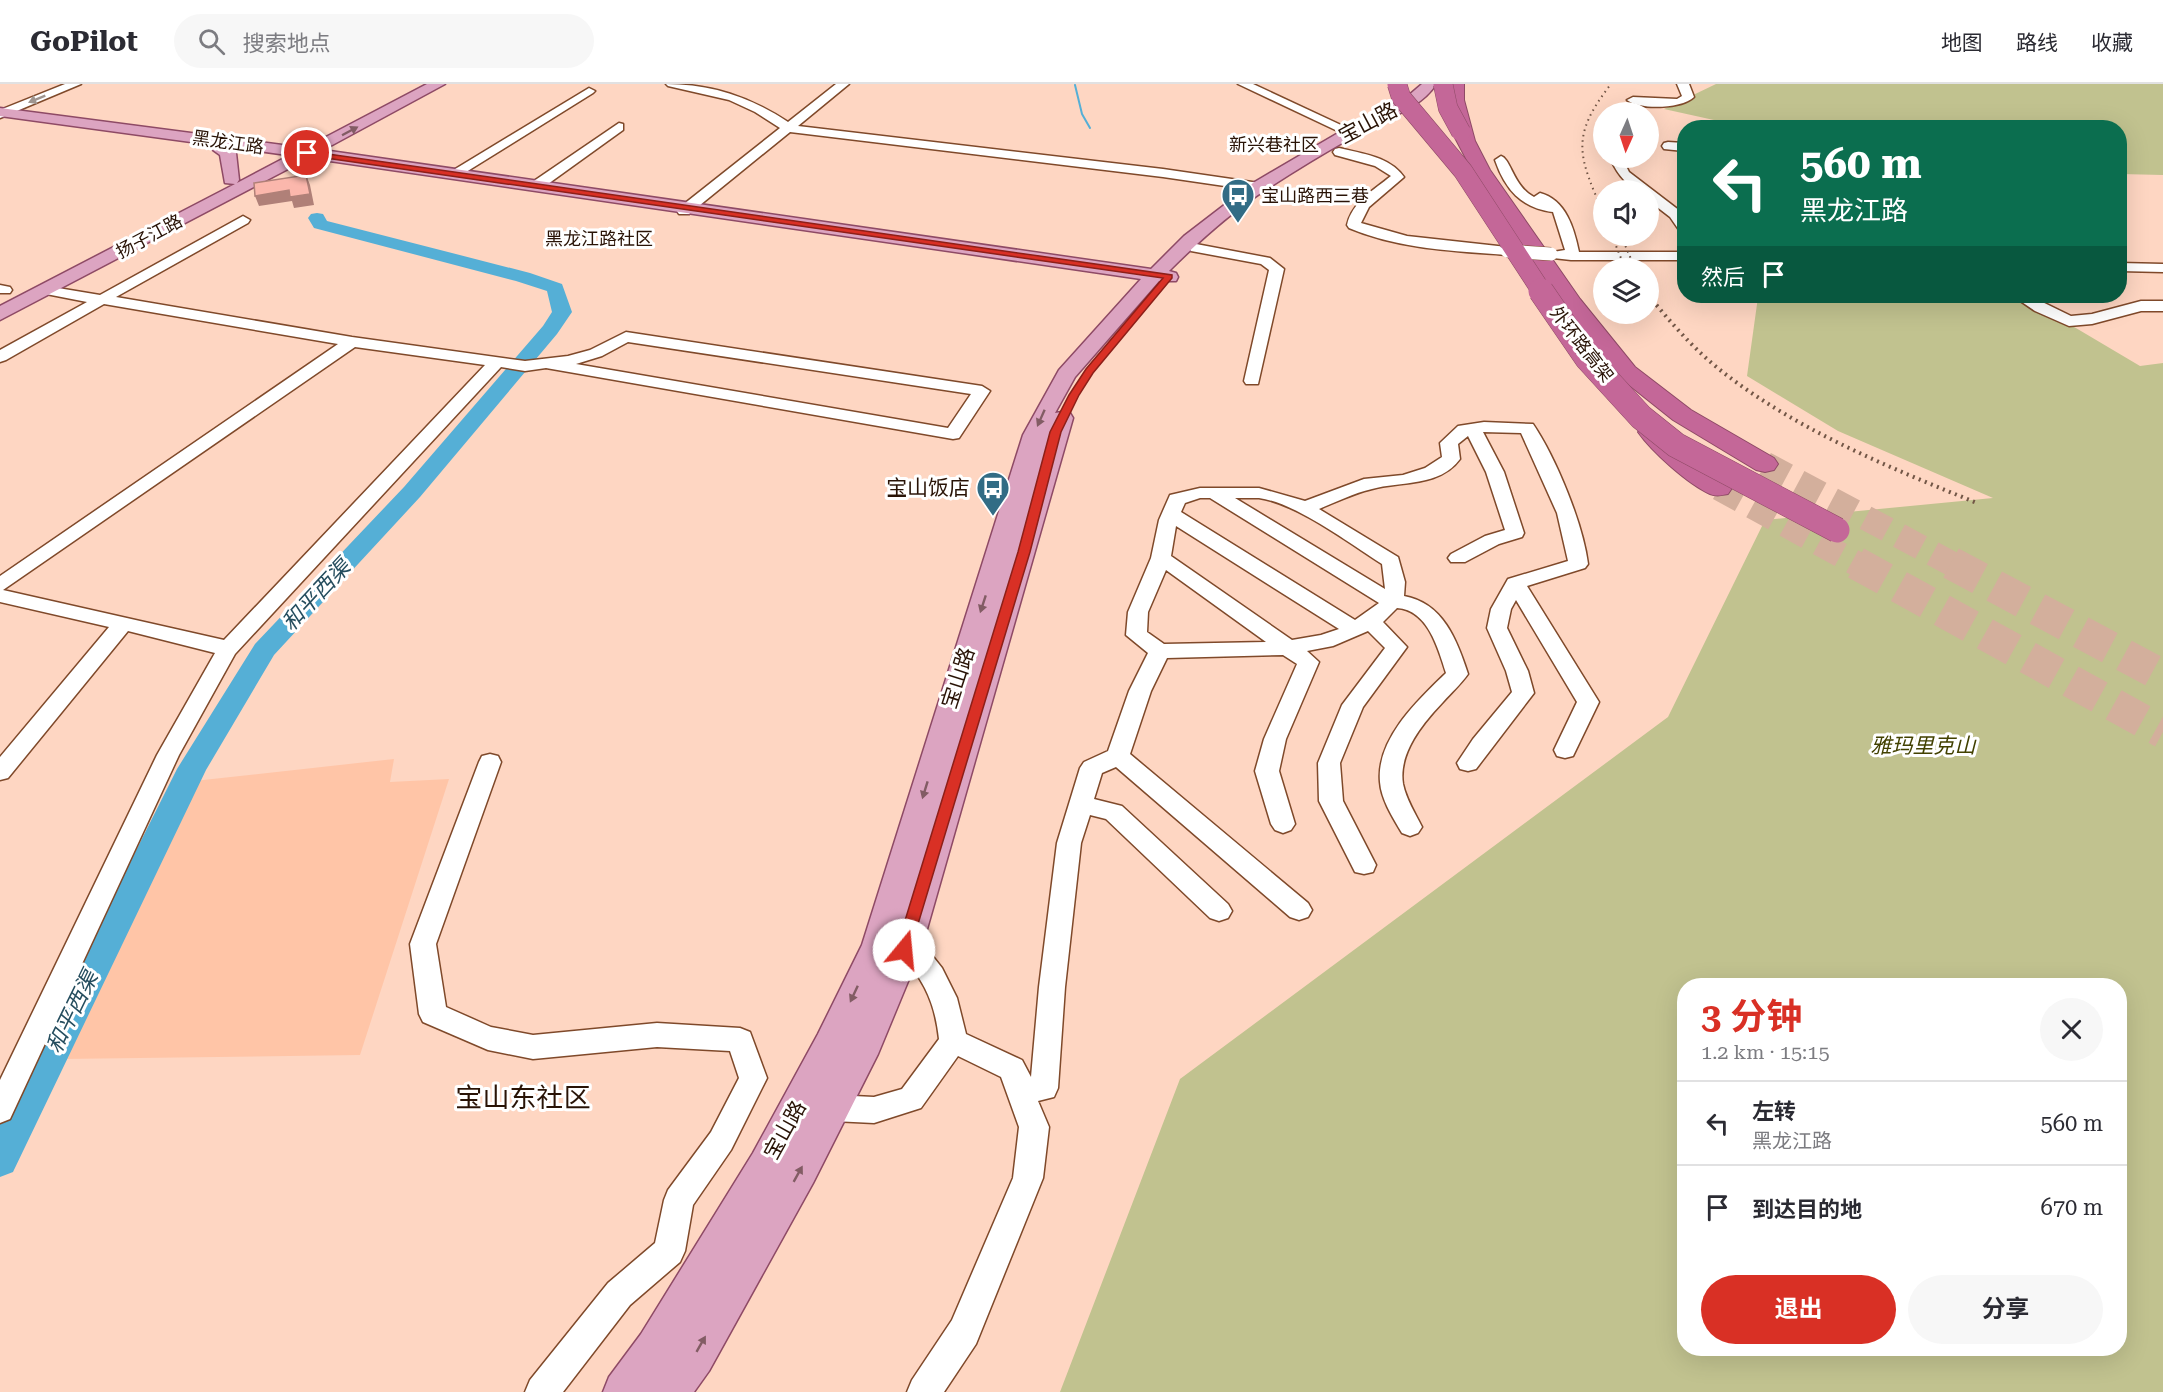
<!DOCTYPE html>
<html lang="zh">
<meta charset="utf-8">
<style>
body{margin:0;font-family:"Roboto Serif","Noto Sans SC",serif;background:#f7f7f7;color:#2b2b33;height:100vh;display:flex;flex-direction:column;font-size:22px;white-space:nowrap}
*{box-sizing:border-box;margin:0}
p{font-size:20px;color:#7c7c81}
.icon{flex:none;width:33px;height:33px;fill:none;stroke:currentColor;stroke-width:2;stroke-linecap:round;stroke-linejoin:round}
.map{position:relative;flex:1;overflow:hidden}
.panel{position:absolute;left:1677px;top:894px;width:450px;height:378px;display:flex;flex-direction:column;background:#fff;border-radius:24px;box-shadow:0 6px 24px #0002}
.panel>*{flex:none}
.hud{position:absolute;left:1677px;top:36px;width:450px;height:183px;border-radius:24px;box-shadow:0 6px 24px #0002;background:#0b6e4f;color:#fff;overflow:hidden}
.needle{width:39px;rotate:183deg}
.buttons{position:absolute;left:1593px;top:18px;display:grid;gap:12px}
.buttons a{display:grid;place-items:center;width:66px;height:66px;border-radius:50%;background:#fff;box-shadow:0 6px 24px #0002;font-size:30px}
.pin{position:absolute;display:grid;place-items:center;width:51px;height:51px;color:#fff;margin:-26px;border:3px solid #fff;border-radius:50%;box-shadow:0 2px 6px #0007}
.me{position:absolute;width:66px;margin:-33px;rotate:17deg;stroke-linejoin:round;filter:drop-shadow(0 0 4px #0008)}
.turn{display:flex;align-items:center;gap:21px;height:126px;padding:0 24px;font-size:27px}
.turn .icon{width:78px;height:78px;stroke-width:2.5}
.turn b{display:block;font-size:42px;line-height:51px}
.then{display:flex;align-items:center;height:57px;padding:0 24px;background:#0003;gap:12px;font-size:22px}
.round{display:grid;place-items:center;flex:none;width:63px;height:63px;border-radius:32px;background:#f7f7f7}
.head{display:flex;align-items:center;justify-content:space-between;height:102px;padding:0 24px}
h1{font-size:36px;font-weight:700;line-height:45px;color:#d93025}
.button{display:flex;gap:12px;margin-top:auto;padding:12px 24px}
.button a{flex:1;height:69px;border-radius:36px;background:#d93025;color:#fff;font-size:24px;font-weight:700;line-height:69px;text-align:center}
.button a+a{background:#f7f7f7;color:#2b2b33}
ul{padding:0;list-style:none}
li{display:flex;align-items:center;gap:18px;height:84px;padding:0 24px;border-top:2px solid #e1e1e2}
li div{flex:1}
li b{display:block;font-size:22px}
li em{font-style:normal}
header{display:flex;align-items:center;gap:36px;box-sizing:border-box;height:84px;padding:0 30px;background:#fff;border-bottom:2px solid #e1e1e2}
header strong{font-size:28px}
nav{display:flex;gap:33px;margin-inline-start:auto;font-size:21px}
.search{width:420px;height:54px;background:#f7f7f7;display:flex;align-items:center;gap:15px;box-sizing:border-box;padding:0 21px;border-radius:33px;color:#7c7c81;font-size:22px}
.map>svg:first-child{display:block}
.built{fill:#ffc5a7}
.green{fill:#c1c28f;fill-rule:evenodd}
.lines{fill:none;stroke-linecap:round;stroke-linejoin:round}
.stream{stroke:#55afd6;stroke-width:2}
.river{fill:#55afd6;fill-rule:evenodd}
.highway-tunnel-far1{stroke:#d3af9c;stroke-width:25;stroke-dasharray:25 13;stroke-linecap:butt}
.highway-tunnel{stroke:#d3af9c;stroke-width:33;stroke-dasharray:33 16;stroke-linecap:butt}
.minor-casing{stroke:#7f492a;stroke-width:3}
.major-casing{stroke:#8e4a65;stroke-width:3}
.highway-casing{stroke:#8e4a65;stroke-width:2}
.minor{fill:#fff;fill-rule:evenodd}
.major{fill:#dca4c1;fill-rule:evenodd}
.highway{fill:#c46798;fill-rule:evenodd}
.rail-far1{stroke:#725646;stroke-width:2;stroke-dasharray:1.5 4;stroke-linecap:butt}
.rail{stroke:#725646;stroke-width:4;stroke-dasharray:2 4.5;stroke-linecap:butt}
.minor-bridge-casing{stroke:#7f492a;stroke-width:14;stroke-linecap:butt}
.highway-bridge-far1-casing{stroke:#8e4a65;stroke-width:20;stroke-linecap:butt}
.highway-bridge-casing{stroke:#8e4a65;stroke-width:26;stroke-linecap:butt}
.minor-bridge{stroke:#fff;stroke-width:13}
.highway-bridge-far1{stroke:#c46798;stroke-width:19}
.highway-bridge{stroke:#c46798;stroke-width:25}
.shaded-wall{fill:#b08078}
.building{fill:#fbb7ac;stroke:#b08078;stroke-width:1.5}
.oneway{fill:#9f958f}
.oneway2{fill:#825c64}
.route{fill:#d93025;stroke:#8d1f18;stroke-width:1.5}
.labels{text-anchor:middle;dominant-baseline:central;stroke-width:6;stroke-linejoin:round;paint-order:stroke}
.far-street-label{font-size:18px;fill:#291306;stroke:#fff}
.far-neighbourhood-label{font-size:18px;fill:#291306;stroke:#fff}
.far-poi-label{font-size:18px;fill:#291306;stroke:#fff;text-anchor:start}
.street-label{font-size:21px;fill:#291306;stroke:#fff}
.poi-label{font-size:21px;fill:#291306;stroke:#fff;text-anchor:end}
.park-label{font-size:21px;font-style:italic;fill:#424100;stroke:#fff}
.water-label{font-size:22px;font-style:italic;fill:#254d5e;stroke:#fff}
.near-neighbourhood-label{font-size:27px;fill:#291306;stroke:#fff}
</style>
<header>
<strong>GoPilot</strong>
<div class="search"><svg class="icon" aria-label="search" viewBox="0 0 24 24"><circle cx="10" cy="10" r="6"/><path d="M15 15l6 6"/></svg>搜索地点</div>
<nav><a>地图</a><a>路线</a><a>收藏</a></nav>
</header>
<div class="map">
<svg width="2163" height="1308" viewBox="0 0 2163 1308">
<rect width="100%" height="100%" fill="#fed6c2"/>
<path class="built" d="M394 675 390 698 449 695 360 971 61 975 194 697Z"/>
<g class="green">
<path d="M1716 0H2163V91L2120 90V44H1750L1664 25Z"/>
<path d="M1783 212H2022L2140 282 2163 279V1308H1060L1180 995 1668 633 1765 436 1993 414 1838 347 1747 292 1758 213ZM1684 902H2120V1264H1684Z"/>
</g>
<g class="lines">
<path class="stream" d="M1075 1 1082 30 1090 44"/>
<path class="river" d="M317 129 323 130 327 137 530 189 562 200 572 228 557 250 420 413 274 571 206 686 13 1088 0 1093V1037L177 685 255 560 404 403 543 242 552 228 547 207 516 197 314 144 308 134 311 130Z"/>
<g class="highway-tunnel-far1">
<path d="M1765 380 1954 481"/>
<path d="M1719 404 1859 481"/>
</g>
<g class="highway-tunnel">
<path d="M1856 479 2163 648"/>
<path d="M1951 479 2163 592"/>
</g>
<g class="minor-casing">
<g id="minor">
<path d="M65 0H81L0 34V26Z"/>
<path d="M666 0C712 0 750 13 788 38L836 0H849L798 42 1163 85 1259 99 1266 103 1259 107 1163 93 790 48 689 130H679L677 127 679 124 780 44 755 28 729 16 668 2Z"/>
<path d="M1238 0H1253L1356 48 1350 52 1346 51Z"/>
<path d="M1677 0H1689L1694 13C1682 25 1639 26 1627 16L1633 13 1677 15 1682 12Z"/>
<path d="M589 4 595 7 593 9 458 93H448L447 90Z"/>
<path d="M619 39 623 40V46L541 105H531L529 102 531 99Z"/>
<path d="M1668 58 1684 59V67L1664 65 1662 62 1664 59Z"/>
<path d="M1339 64C1363 70 1389 72 1404 93L1369 123 1361 139 1407 152 1507 163 1514 167 1507 171C1454 167 1399 165 1349 144L1347 141C1352 118 1374 106 1391 92L1375 82 1335 71 1333 68 1335 65Z"/>
<path d="M1501 72C1511 75 1513 102 1534 113L1540 109C1566 116 1574 144 1579 168H1684V176H1571L1553 174 1551 171 1553 168 1565 166 1553 128C1521 124 1505 105 1495 76Z"/>
<path d="M1610 74H1622L1629 88 1680 127 1684 134V147L1679 146 1670 133 1648 116V106C1628 106 1618 91 1610 74Z"/>
<path d="M243 132 250 136 248 139 116 213 352 253 525 277 568 272 590 266 626 248 982 302 990 307 959 354 953 355 546 284 525 287 501 283 235 570 179 671 10 1035 0 1039V996L157 671 215 569 128 547 8 694 0 696V673L109 543 0 518V492L338 260 104 220 6 276 0 278V266L87 218 41 209 39 206 41 203 46 202 100 211ZM628 258 971 310 948 344 576 280 602 272ZM355 263 485 281 224 556 3 506Z"/>
<path d="M1196 160 1270 174 1284 185 1258 300H1246L1244 297 1269 186 1261 180 1191 167 1189 164 1191 161Z"/>
<path d="M2120 179 2163 180V188L2120 187Z"/>
<path d="M0 201 10 203 12 206 10 209H0Z"/>
<path d="M2013 212H2030L2071 232 2092 230 2141 217H2163V227H2141L2092 240 2069 242 2035 227Z"/>
<path d="M1484 338 1533 340C1556 374 1583 440 1588 480L1585 484 1527 502 1599 618 1573 672 1565 674 1557 672 1554 666 1577 618 1516 516 1511 525 1507 544 1528 587 1534 609 1476 685 1468 687 1460 685 1457 679 1473 655 1512 608 1506 587 1487 544 1491 525 1508 495 1568 477 1557 429 1521 349 1483 348 1504 388 1524 449 1522 453 1499 460 1465 478H1451L1448 474 1451 470 1485 452 1505 446 1486 388 1468 352 1458 360 1460 375C1440 403 1400 397 1372 405 1354 409 1336 418 1319 425L1398 473 1405 498 1404 512C1443 519 1457 556 1468 590 1461 600 1451 609 1443 618 1423 639 1398 669 1403 700 1406 715 1415 729 1422 743L1418 749 1410 752 1402 749C1393 734 1381 715 1380 698 1376 655 1418 616 1446 589 1438 564 1428 526 1397 524L1383 538 1407 563 1363 623 1340 679 1343 717 1376 781 1373 788 1364 790 1355 788 1319 717 1318 679 1342 621 1385 564 1368 547 1333 562 1307 567 1319 578 1286 655 1279 687 1295 740 1291 746 1283 749 1275 746 1271 740 1255 687 1264 655 1297 580 1283 571 1167 574 1151 607 1130 670 1308 819 1312 826 1308 833 1299 836 1290 833 1116 683 1102 689 1094 715 1122 722 1228 820 1232 827 1228 834 1219 837 1210 834 1106 735 1090 731 1081 759 1065 903 1058 1004 1054 1013 1038 1017 1049 1043 1043 1094 976 1260 944 1308H907L912 1296 952 1236 1013 1094 1019 1043 1001 993 958 972 921 1024 874 1039 833 1037 823 1033 819 1024 823 1015 833 1011 874 1013 902 1005 939 955C936 929 930 909 915 888 908 878 899 868 893 857L897 850 906 847 915 850 942 884 957 914 966 950 1022 976 1031 993 1039 903 1057 759 1080 684 1084 678 1108 667 1129 607 1148 569 1126 551 1128 528 1151 474 1159 436 1170 411 1200 404H1259L1305 417 1364 395 1403 391 1425 384 1442 373 1440 359 1458 342ZM1200 414H1210L1379 519 1355 536 1181 428 1185 419ZM1235 414C1243 414 1251 414 1259 414 1296 419 1349 459 1382 480L1385 505ZM1176 442 1339 545 1321 551 1292 556 1171 472ZM1166 486 1266 558 1164 560 1147 548 1148 528Z"/>
<path d="M490 670 498 672 501 678 436 860 446 923 491 943 533 951 657 939 740 944 750 948 767 994 731 1066 693 1121 685 1167 680 1178 630 1221 563 1308H525L530 1296 608 1199 655 1159 664 1116 668 1106 711 1048 739 994 730 967 657 963 533 975 488 966 423 938 419 930 410 860 479 678 482 672Z"/>
</g>
</g>
<g class="major-casing">
<path id="major" d="M427 0H445L323 66 1151 185 1184 152 1253 99 1345 45 1408 12 1422 0H1436C1421 25 1382 36 1356 51 1326 68 1296 86 1267 105 1231 128 1198 158 1169 187L1176 189 1178 193 1176 197H1159L1075 293 1055 329 1062 328 1070 329 1073 334 921 866 878 970 813 1099 709 1287 694 1308H603L609 1293 641 1250 753 1069 818 950 862 861 1023 351 1059 286 1141 195 309 74 0 236V222L235 100 225 99 220 71 213 66V61L0 32V24L305 64ZM230 63 287 71H290L237 99 239 96 236 69Z"/>
</g>
<g class="highway-casing">
<g id="highway">
<path d="M1448 0H1464V16L1475 57 1490 86 1580 215 1635 283 1691 326 1774 374 1778 380 1774 386 1765 388 1756 386 1673 336 1619 293 1561 220 1472 86 1452 48 1454 45 1448 16Z"/>
<path d="M1651 340 1660 343 1697 377 1728 398 1732 404 1728 410C1722 411 1717 413 1710 410 1688 400 1652 368 1638 348L1642 343Z"/>
</g>
</g>
<use href="#minor" class="minor"/>
<use href="#major" class="major"/>
<use href="#highway" class="highway"/>
<g class="rail-far1">
<path d="M1604 131C1579 72 1569 54 1611 0"/>
<path d="M1612 152 1625 184"/>
<path d="M1621 152 1635 184"/>
</g>
<path class="rail" d="M1648 211C1669 236 1689 260 1714 281 1791 344 1886 382 1977 419"/>
<g class="minor-bridge-casing">
<path id="minor-bridge" d="M1507 167 1551 170"/>
</g>
<g class="highway-bridge-far1-casing">
<g id="highway-bridge-far1">
<path d="M1397 0 1401 13 1463 87 1542 208"/>
<path d="M1443 0 1448 24 1461 48"/>
</g>
</g>
<g class="highway-bridge-casing">
<path id="highway-bridge" d="M1541 207 1587 274 1641 333 1676 361 1837 446"/>
</g>
<use href="#minor-bridge" class="minor-bridge"/>
<use href="#highway-bridge-far1" class="highway-bridge-far1"/>
<use href="#highway-bridge" class="highway-bridge"/>
</g>
<path class="shaded-wall" d="M306 91 310 101 314 121 294 124 292 117 259 122 255 112 289 106Z"/>
<path class="building" d="M306 91 310 110 290 113 289 106 255 112 254 99Z"/>
<defs><path id="oneway-solid" d="M-6-.8H1V-3.2L6.5 0L1 3.2V.8H-6Z" transform="scale(1.5)"/></defs>
<use class="oneway" href="#oneway-solid" transform="translate(37 15) rotate(158)"/>
<g class="oneway2">
<use href="#oneway-solid" transform="translate(350 47) rotate(-28)"/>
<use href="#oneway-solid" transform="translate(1041 334) rotate(114)"/>
<use href="#oneway-solid" transform="translate(983 520) rotate(108)"/>
<use href="#oneway-solid" transform="translate(925 706) rotate(107)"/>
<use href="#oneway-solid" transform="translate(854 910) rotate(115)"/>
<use href="#oneway-solid" transform="translate(798 1090) rotate(-61)"/>
<use href="#oneway-solid" transform="translate(701 1260) rotate(-60)"/>
</g>
<path class="route" d="M307 67 1172 191V194L1093 289 1079 311 1061 348 1030 468 909 870 904 872 898 870 896 866 1018 468 1050 348 1069 311 1086 285 1163 194 305 71 303 69Z"/>
<defs>
<g id="bus-pin" transform="scale(1.725)"><path d="M0 17L-7.5 6A9.5 9.5 0 1 1 7.5 6Z" fill="#326c85" stroke="#fff"/><path d="M-5-6H5V4H4V6H2V4H-2V6H-4V4H-5ZM-3.5-4V0h7V-4ZM-3.5 1.2v1.5H-2V1.2ZM2 1.2v1.5H3.5V1.2Z" fill="#fff"/></g>
</defs>
<g fill-rule="evenodd">
<use href="#bus-pin" x="1238" y="111"/>
<use href="#bus-pin" x="993" y="404"/>
</g>
<g class="labels">
<g class="far-street-label">
<text transform="translate(228 58) rotate(8)">黑龙江路</text>
<text transform="translate(149 152) rotate(-28)">扬子江路</text>
<text transform="translate(1582 260) rotate(52)">外环路高架</text>
</g>
<g class="far-neighbourhood-label">
<text x="1274" y="60">新兴巷社区</text>
<text x="599" y="154">黑龙江路社区</text>
</g>
<g class="far-poi-label">
<text x="1261" y="111">宝山路西三巷</text>
</g>
<g class="street-label">
<text transform="translate(1368 39) rotate(-28)">宝山路</text>
<text transform="translate(958 594) rotate(-72)">宝山路</text>
<text transform="translate(785 1046) rotate(-61)">宝山路</text>
</g>
<g class="poi-label">
<text x="970" y="404">宝山饭店</text>
</g>
<g class="park-label">
<text x="1923" y="662">雅玛里克山</text>
</g>
<g class="water-label">
<text transform="translate(316 511) rotate(-47)">和平西渠</text>
<text transform="translate(72 928) rotate(-64)">和平西渠</text>
</g>
<g class="near-neighbourhood-label">
<text x="523" y="1014">宝山东社区</text>
</g>
</g>
</svg>
<div class="buttons">
<a><svg class="needle" viewBox="-14 -14 28 28"><path d="M0-13l5 13h-10z" fill="#e53935"/><path d="M0 13l5-13h-10z" fill="#7c7c81"/></svg></a>
<a><svg class="icon" aria-label="sound" viewBox="0 0 24 24"><path d="M4 9h4l5-4v14l-5-4H4zM17 9q2 3 0 6"/></svg></a>
<a><svg class="icon" aria-label="layers" viewBox="0 0 24 24"><path d="M12 4l9 5-9 5-9-5zM3 14l9 5 9-5"/></svg></a>
</div>
<div class="pin" style="left:307px;top:69px;background:#d93025"><svg class="icon" aria-label="arrive" viewBox="0 0 24 24"><path d="M6 21V4h12l-3 4 3 4H6"/></svg></div>
<svg class="me" style="left:904px;top:866px" viewBox="-20 -20 40 40"><circle r="19" fill="#fff"/><path d="M0-13L10 11 0 6-10 11z" fill="#d93025"/></svg>
<div class="hud">
<div class="turn"><svg class="icon" aria-label="left" viewBox="0 0 24 24"><path d="M17 20v-9H6M10 6l-5 5 5 5"/></svg><div><b>560 m</b>黑龙江路</div></div>
<div class="then">然后<svg class="icon" aria-label="arrive" viewBox="0 0 24 24"><path d="M6 21V4h12l-3 4 3 4H6"/></svg></div>
</div>
<section class="panel">
<div class="head"><div><h1>3 分钟</h1><p>1.2 km · 15:15</p></div><a class="round"><svg class="icon" aria-label="close" viewBox="0 0 24 24"><path d="M6 6l12 12M18 6L6 18"/></svg></a></div>
<ul>
<li><svg class="icon" aria-label="left" viewBox="0 0 24 24"><path d="M17 20v-9H6M10 6l-5 5 5 5"/></svg><div><b>左转</b><p>黑龙江路</p></div><em>560 m</em></li>
<li><svg class="icon" aria-label="arrive" viewBox="0 0 24 24"><path d="M6 21V4h12l-3 4 3 4H6"/></svg><div><b>到达目的地</b></div><em>670 m</em></li>
</ul>
<div class="button"><a>退出</a><a>分享</a></div>
</section>
</div>
